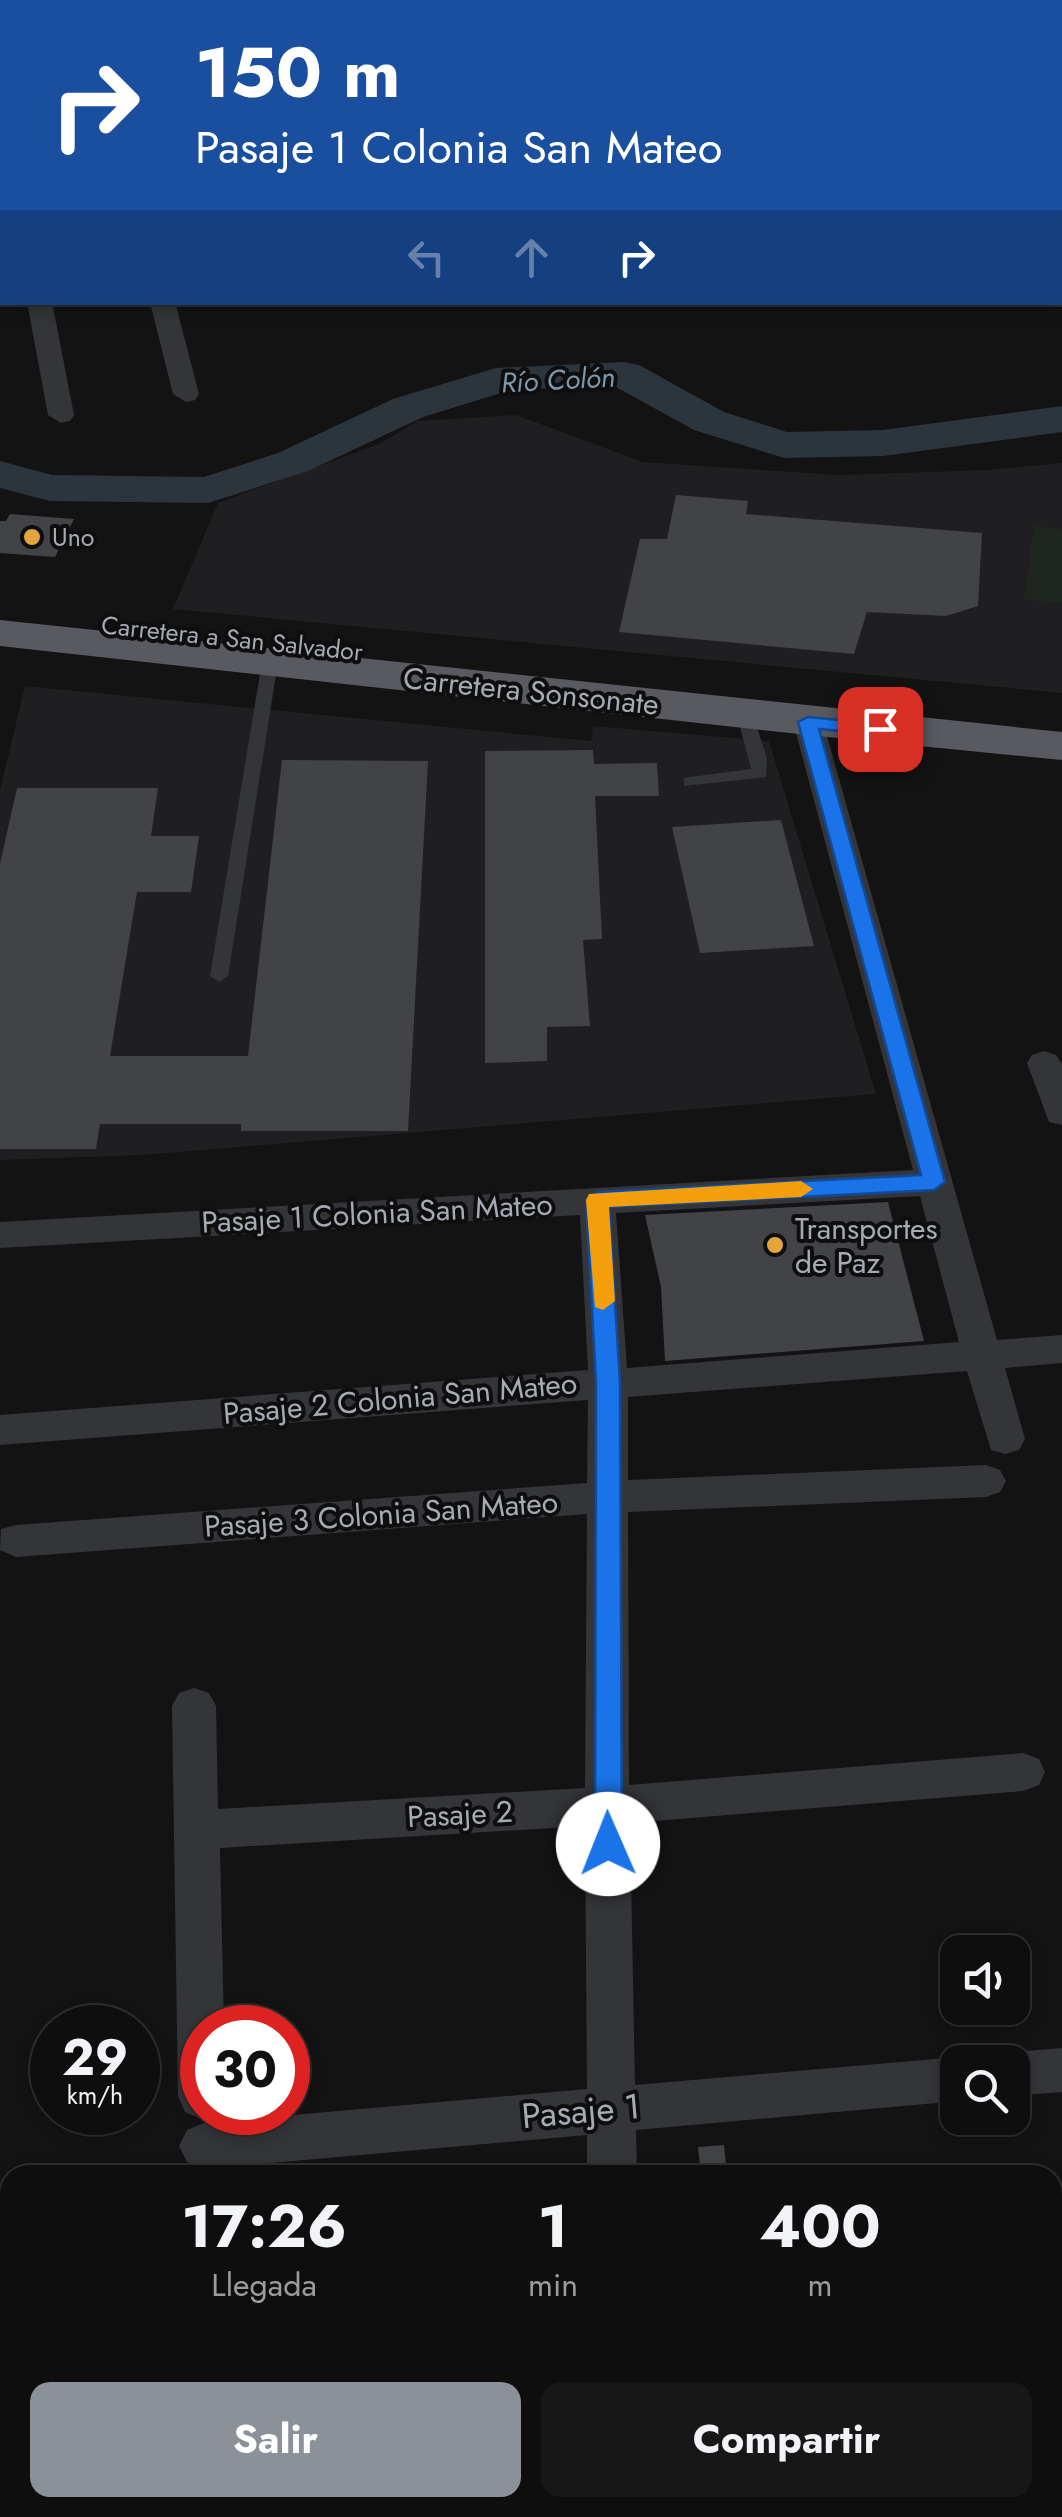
<!DOCTYPE html>
<html lang="es">
<meta charset="utf-8">
<style>
body{margin:0;font-family:Jost,sans-serif;background:#171718;color:#f1f3f6;height:100vh;display:flex;flex-direction:column;font-size:38px;white-space:nowrap}
*{box-sizing:border-box;margin:0}
p{font-size:32px;color:#9b9c9e}
.icon{flex:none;width:55px;height:55px;fill:none;stroke:currentColor;stroke-width:2;stroke-linecap:round;stroke-linejoin:round}
.map{position:relative;flex:1;overflow:hidden}
.side{position:absolute;left:0px;top:2165px;width:1062px;height:352px;display:flex;flex-direction:column;background:#0e0e0f;border-radius:30px 30px 0 0;box-shadow:0 5px 15px #0003,0 0 0 2px #2e2e2f}
.side>*{flex:none}
.top-card{position:absolute;left:0px;top:0px;width:1062px;height:305px;box-shadow:0 5px 15px #0003,0 0 0 2px #2e2e2f;background:#1a4fa0;color:#fff;overflow:hidden}
.buttons{position:absolute;left:940px;top:1935px;display:grid;gap:20px}
.buttons a{display:grid;place-items:center;width:90px;height:90px;border-radius:20px;background:#0e0e0f;box-shadow:0 5px 15px #0003,0 0 0 2px #2e2e2f;font-size:50px}
.speed{position:absolute;left:30px;top:2005px;display:flex;gap:20px;font-size:50px;font-weight:700;text-align:center}
.speed>*{display:grid;place-content:center;width:130px;height:130px;border-radius:50%;background:#0e0e0f;box-shadow:0 5px 15px #0003,0 0 0 2px #2e2e2f;line-height:1}
.speed small{font-size:25px;font-weight:400}
.speed .limit{border:15px solid #d22;background:#fff;color:#111}
.pin{position:absolute;display:grid;place-items:center;width:85px;height:85px;color:#fff;margin:-42px;border-radius:20px;box-shadow:0 5px 15px #0006}
.me{position:absolute;width:110px;margin:-55px;rotate:359deg;stroke-linejoin:round;filter:drop-shadow(0 0 8px #0008)}
.turn{display:flex;align-items:center;gap:35px;height:210px;padding:0 30px;font-size:45px}
.turn .icon{width:130px;height:130px;stroke-width:2.5}
.turn b{display:block;font-size:70px;line-height:85px}
.lanes{display:flex;align-items:center;height:95px;padding:0 30px;background:#0003;justify-content:center;gap:50px;direction:ltr}
.lanes .off{opacity:.35}
.eta{display:flex;justify-content:space-evenly;align-items:center;height:170px;text-align:center}
.eta b{font-size:60px;font-weight:700;line-height:70px}
.primary-button{display:flex;gap:20px;margin-top:auto;padding:20px 30px}
.primary-button a{flex:1;height:115px;border-radius:20px;background:#8c9099;color:#fff;font-size:40px;font-weight:700;line-height:115px;text-align:center}
.primary-button a+a{background:#171718;color:#f1f3f6}
.map>svg:first-child{display:block}
.built{fill:#1f1f21}
.green{fill:#1f2620}
.lines{fill:none;stroke-linecap:round;stroke-linejoin:round}
.river{fill:#2d353c;fill-rule:evenodd}
.building{fill:#424347}
.service{fill:#343539;fill-rule:evenodd}
.minor{fill:#343539;fill-rule:evenodd}
.trunk{fill:#585a60;fill-rule:evenodd}
.route{fill:#1a73e8;stroke:#114b97;stroke-width:2.5}
.slow{fill:#f59e0b}
.poi-dot{fill:#e3a53c;stroke:#0e0e0f;stroke-width:4}
.labels{text-anchor:middle;dominant-baseline:central;stroke-width:8;stroke-linejoin:round;paint-order:stroke}
.far-poi-label{font-size:25px;fill:#a5aab3;stroke:#0e0e0f;text-anchor:start}
.far-street-label{font-size:25px;fill:#a5aab3;stroke:#0e0e0f}
.far-water-label{font-size:28px;font-style:italic;fill:#7e98ac;stroke:#0e0e0f}
.street-label{font-size:30px;fill:#a5aab3;stroke:#0e0e0f}
.poi-label{font-size:30px;fill:#a5aab3;stroke:#0e0e0f;text-anchor:start}
.near-street-label{font-size:35px;fill:#a5aab3;stroke:#0e0e0f}
</style>
<div class="map">
<svg width="1062" height="2517" viewBox="0 0 1062 2517">
<rect width="100%" height="100%" fill="#131314"/>
<g class="built">
<path d="M516 415 643 462 839 475 987 470 1062 463V693L173 609 218 503 379 444 418 421Z"/>
<path d="M25 686 591 741 593 726 769 741 876 1094 142 1155 0 1160V791Z"/>
</g>
<path class="green" d="M1034 526 1062 529V603L1024 599Z"/>
<g class="lines">
<path class="river" d="M624 362 639 365 724 412 787 432 883 430 1062 406V432L883 456 784 458 694 430 616 387 514 389 423 417 308 471 208 503 50 501 0 488V461L52 475 204 477 278 453 393 399 496 368Z"/>
</g>
<g class="building">
<path d="M676 495 748 501 746 514 982 533 978 606 946 616 867 612 854 654 619 632 640 539H667Z"/>
<path d="M10 514 74 519 55 557 0 553V521H6Z"/>
<path d="M593 750 594 764 657 763 659 796H595L602 939 583 940 590 1026 547 1027V1061L485 1063V751Z"/>
<path d="M282 760 428 761 408 1131H241V1124H100L96 1149H0V864L17 788H158L151 836H199L191 892H137L110 1056H248Z"/>
<path d="M781 820 814 946 700 953 672 827Z"/>
<path d="M888 1202 924 1341 665 1361 661 1287 645 1215Z"/>
<path d="M724 2145 727 2175H701L698 2147Z"/>
</g>
<g class="lines">
<g class="service">
<path d="M270 657 278 662 228 976 219 982 210 976 262 662Z"/>
<path d="M745 710 753 715 767 758 766 777 684 786V778L690 777 751 769 737 715Z"/>
</g>
<g class="minor">
<path d="M3 0H25V2H4Z"/>
<path d="M506 0H528L529 2H508Z"/>
<path d="M592 0H614L615 2H594Z"/>
<path d="M708 0H730L731 2H710Z"/>
<path d="M850 0H872L874 2H852Z"/>
<rect x="1060" y="11" width="2" height="12"/>
<path d="M0 53 2 54V67H0Z"/>
<rect x="1060" y="54" width="2" height="14"/>
<rect x="0" y="97" width="2" height="14"/>
<path d="M1062 113V127L1060 128V114Z"/>
<path d="M2 144V158L0 159V145Z"/>
<rect x="1060" y="178" width="2" height="14"/>
<rect x="0" y="205" width="2" height="14"/>
<path d="M27 302H52L74 415 70 421 61 423 48 415Z"/>
<path d="M150 302H175L199 394 195 400 186 402 173 394Z"/>
<path d="M808 713 819 716 823 722 997 1340 1062 1335V1363L1005 1368 1025 1439 1019 1450 1005 1454 991 1450 967 1371 628 1397V1480L986 1465 1000 1470 1006 1481 1000 1492 986 1497 628 1512 629 1785 1023 1753 1039 1759 1045 1772 1039 1785 1023 1791 630 1823 635 2085 958 2057 973 2062H958V2101L636 2130 637 2175H587V2135L204 2169 187 2162 179 2146 187 2130 204 2123 587 2089 585 1826 220 1848 224 2028H202V2112H218L202 2119 185 2112 178 2096 172 1706 179 1693 194 1688 209 1693 216 1706 218 1809 585 1788 587 1514 16 1557 0 1550 1 1529 16 1525 587 1483 588 1400 0 1445V1415L588 1370 580 1215 0 1248V1222L913 1170 793 722 797 716ZM920 1196 959 1342 627 1368 616 1213Z"/>
<path d="M1044 1051 1056 1055 1062 1064V1125L1049 1122 1027 1063 1032 1055Z"/>
<path d="M1062 2048V2092L1012 2096V2062H993L1012 2052Z"/>
<rect x="180" y="2508" width="54" height="9"/>
<rect x="585" y="2508" width="54" height="9"/>
</g>
<path class="trunk" d="M0 620 1062 732V760L808 735 0 646Z"/>
</g>
<path class="route" d="M808 717 880 724 890 729 880 735 819 729 945 1182 934 1190 609 1207 620 1382 622 1844 618 1852 608 1856 599 1852 595 1844 596 1382 586 1200 597 1192 921 1175 798 722Z"/>
<path class="slow" d="M801 1181 813 1189 801 1197 609 1207 615 1301 603 1310 595 1307 586 1200 589 1194Z"/>
<g class="poi-dot">
<circle cx="32" cy="537" r="10"/>
<circle cx="775" cy="1245" r="10"/>
</g>
<g class="labels">
<g class="far-poi-label">
<text x="52" y="537">Uno</text>
</g>
<g class="far-street-label">
<text transform="translate(232 638) rotate(6)">Carretera a San Salvador</text>
</g>
<g class="far-water-label">
<text transform="translate(558 380) rotate(-3)">Río Colón</text>
</g>
<g class="street-label">
<text transform="translate(531 691) rotate(6)">Carretera Sonsonate</text>
<text transform="translate(377 1213) rotate(-3)">Pasaje 1 Colonia San Mateo</text>
<text transform="translate(400 1398) rotate(-5)">Pasaje 2 Colonia San Mateo</text>
<text transform="translate(381 1514) rotate(-4)">Pasaje 3 Colonia San Mateo</text>
<text transform="translate(460 1814) rotate(-3)">Pasaje 2</text>
</g>
<g class="poi-label">
<text x="795" y="1228">Transportes<tspan x="795" dy="34">de Paz</tspan></text>
</g>
<g class="near-street-label">
<text transform="translate(581 2111) rotate(-5)">Pasaje 1</text>
</g>
</g>
</svg>
<div class="buttons">
<a><svg class="icon" aria-label="sound" viewBox="0 0 24 24"><path d="M4 9h4l5-4v14l-5-4H4zM17 9q2 3 0 6"/></svg></a>
<a><svg class="icon" aria-label="search" viewBox="0 0 24 24"><circle cx="10" cy="10" r="6"/><path d="M15 15l6 6"/></svg></a>
</div>
<div class="speed"><div>29<small>km/h</small></div><div class="limit">30</div></div>
<div class="pin" style="left:880px;top:729px;background:#d93025"><svg class="icon" aria-label="arrive" viewBox="0 0 24 24"><path d="M6 21V4h12l-3 4 3 4H6"/></svg></div>
<svg class="me" style="left:608px;top:1844px" viewBox="-20 -20 40 40"><circle r="19" fill="#fff"/><path d="M0-13L10 11 0 6-10 11z" fill="#1a73e8"/></svg>
<div class="top-card">
<div class="turn"><svg class="icon" aria-label="right" viewBox="0 0 24 24"><path d="M7 20v-9h11M14 6l5 5-5 5"/></svg><div><b>150 m</b>Pasaje 1 Colonia San Mateo</div></div>
<div class="lanes"><svg class="icon off" aria-label="left" viewBox="0 0 24 24"><path d="M17 20v-9H6M10 6l-5 5 5 5"/></svg><svg class="icon off" aria-label="ahead" viewBox="0 0 24 24"><path d="M12 20V5M6 11l6-6 6 6"/></svg><svg class="icon" aria-label="right" viewBox="0 0 24 24"><path d="M7 20v-9h11M14 6l5 5-5 5"/></svg></div>
</div>
<section class="side">
<div class="eta">
<div><b>17:26</b><p>Llegada</p></div>
<div><b>1</b><p>min</p></div>
<div><b>400</b><p>m</p></div>
</div>
<div class="primary-button"><a>Salir</a><a>Compartir</a></div>
</section>
</div>
